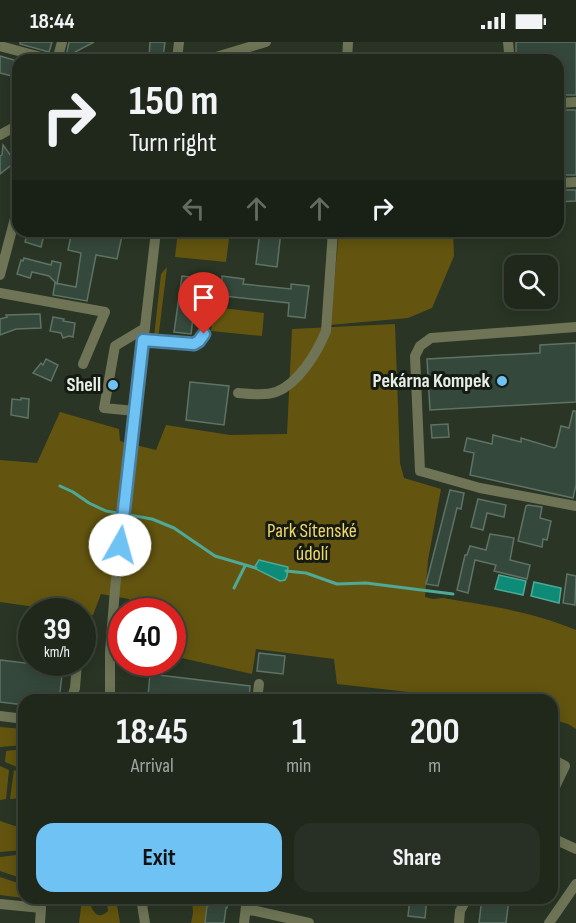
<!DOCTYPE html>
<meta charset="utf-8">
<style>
body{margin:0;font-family:"Sofia Sans Condensed",sans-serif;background:#283025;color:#f1f3f6;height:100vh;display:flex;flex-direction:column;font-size:22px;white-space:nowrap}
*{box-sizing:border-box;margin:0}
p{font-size:20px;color:#a2a6a3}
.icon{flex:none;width:33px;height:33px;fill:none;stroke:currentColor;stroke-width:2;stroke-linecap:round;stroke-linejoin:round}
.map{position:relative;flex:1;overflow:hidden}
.side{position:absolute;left:18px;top:652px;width:540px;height:210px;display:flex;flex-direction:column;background:#20281c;border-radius:18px;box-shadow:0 3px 15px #0003,0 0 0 2px #3d443b}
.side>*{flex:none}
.hud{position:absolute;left:12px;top:12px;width:552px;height:183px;border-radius:18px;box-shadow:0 3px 15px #0003,0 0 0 2px #3d443b;background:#20281c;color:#f1f3f6;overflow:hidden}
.controls{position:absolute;left:504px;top:213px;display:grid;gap:12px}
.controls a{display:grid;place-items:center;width:54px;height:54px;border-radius:12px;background:#20281c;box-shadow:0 3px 15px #0003,0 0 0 2px #3d443b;font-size:30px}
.speed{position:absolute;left:18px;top:556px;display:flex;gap:12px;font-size:30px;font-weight:700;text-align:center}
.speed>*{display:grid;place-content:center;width:78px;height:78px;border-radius:50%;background:#20281c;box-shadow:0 3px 15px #0003,0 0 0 2px #3d443b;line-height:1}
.speed small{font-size:15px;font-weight:400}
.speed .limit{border:9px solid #d22;background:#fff;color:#111}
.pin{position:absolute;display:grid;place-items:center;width:51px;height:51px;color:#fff;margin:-62px -26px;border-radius:50% 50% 50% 0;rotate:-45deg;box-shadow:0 0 6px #0007}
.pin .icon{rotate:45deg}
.me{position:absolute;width:66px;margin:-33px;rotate:7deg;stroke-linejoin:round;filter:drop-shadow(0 0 4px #0008)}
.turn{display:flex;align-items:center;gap:21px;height:126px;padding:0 18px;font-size:27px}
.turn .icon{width:78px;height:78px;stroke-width:2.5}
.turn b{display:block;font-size:42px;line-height:51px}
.lanes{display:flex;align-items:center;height:57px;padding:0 18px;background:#0003;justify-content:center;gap:30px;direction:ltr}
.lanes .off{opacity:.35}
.eta{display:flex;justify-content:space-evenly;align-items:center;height:102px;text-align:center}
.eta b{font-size:36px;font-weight:700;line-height:42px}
.primary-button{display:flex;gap:12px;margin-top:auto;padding:12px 18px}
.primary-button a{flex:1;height:69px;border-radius:18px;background:#6fc2f4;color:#111;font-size:24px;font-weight:700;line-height:69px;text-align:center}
.primary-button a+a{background:#283025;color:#f1f3f6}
.status{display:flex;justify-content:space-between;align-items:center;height:42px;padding:0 30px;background:#20281c;direction:ltr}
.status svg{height:16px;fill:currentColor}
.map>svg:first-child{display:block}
.green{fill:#63550f}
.water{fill:#0e8b76;stroke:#4fa997;stroke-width:1.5}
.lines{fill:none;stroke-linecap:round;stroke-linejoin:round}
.stream{stroke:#4fa997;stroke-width:3}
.building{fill:#35483c;stroke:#5e7265;stroke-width:1.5}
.minor{stroke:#6e7455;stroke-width:10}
.route-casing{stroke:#487e9f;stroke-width:15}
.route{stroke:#6fc2f4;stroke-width:10}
.poi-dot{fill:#6fc2f4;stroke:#151b13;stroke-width:2}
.labels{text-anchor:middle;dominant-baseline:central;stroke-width:6;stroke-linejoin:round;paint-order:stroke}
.poi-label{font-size:20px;font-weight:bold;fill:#e7efe4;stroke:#151b13;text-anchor:end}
.park-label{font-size:20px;fill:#f0d769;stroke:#151b13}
</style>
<div class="status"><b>18:44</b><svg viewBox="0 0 49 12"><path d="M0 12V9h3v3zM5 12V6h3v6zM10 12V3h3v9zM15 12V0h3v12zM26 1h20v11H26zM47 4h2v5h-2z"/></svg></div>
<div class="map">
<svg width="576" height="881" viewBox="0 0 576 881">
<rect width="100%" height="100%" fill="#2a3525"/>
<g class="green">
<path d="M178 189H230L226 220 175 215Z"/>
<path d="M339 189H453L454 214 432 266 408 276 330 283Z"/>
<path d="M167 225 159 290 157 294 154 295 161 232Z"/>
<path d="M214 265 264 271 262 294 211 289Z"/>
<path d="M395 282 400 421 404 436 441 447 428 518 425 555 433 557 443 556C487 563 534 570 576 588V687L568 682 552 677V658H480L337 642 334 617 256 607 252 632 173 614 172 570H134L129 557 101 552 93 573 83 572 82 570H70L0 560V418L37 421 60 370 119 387 120 399 156 408 166 383 230 393 287 392 292 287Z"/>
<path d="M0 685 24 687V703L0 705Z"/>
<path d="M24 707V728L5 720 6 709Z"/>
<path d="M0 724 9 728 6 757 0 758Z"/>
<path d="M14 728 24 732V756L10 757Z"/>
<path d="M0 779 24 787V808L0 810Z"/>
<path d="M24 812V837L0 829V815Z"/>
<path d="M0 835 24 843V856L0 853Z"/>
<path d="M82 857H88C92 865 95 881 108 869L107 861 108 857H116L120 881H79Z"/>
<path d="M192 857H209L208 864H207L205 881H191L193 871Z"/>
</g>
<g class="water">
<path d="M259 518 288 525 287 534 285 538 280 539 254 526Z"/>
<path d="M499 533 526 539 523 553 495 547Z"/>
<path d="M534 540 561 546 559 561 531 554Z"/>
</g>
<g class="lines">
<g class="stream">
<path d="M60 444 73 450 89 461 106 469 152 477 174 486 215 514 256 526"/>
<path d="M286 529 306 531 337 542 366 541 453 552"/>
<path d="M234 546 245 524"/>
</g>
</g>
<g class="building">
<path d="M20 0H52L49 10 20 2Z"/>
<path d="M69 0H94L75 10 73 16 66 14Z"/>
<path d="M150 0H165L163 15H158L153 18 149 16Z"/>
<path d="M516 0H576V53H558V18H516Z"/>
<path d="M0 14 14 18 13 23H15L12 34 0 31Z"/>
<rect x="558" y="68" width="18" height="65"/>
<path d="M3 103 14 118 12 119 14 121 0 132V114L2 113Z"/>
<path d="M558 148H576V159L558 160Z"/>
<path d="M28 189H45L41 205 25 200Z"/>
<path d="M72 189H123L117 217 96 213 87 259 53 253 55 241 76 245 81 211 68 208Z"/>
<path d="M260 189H281L277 225 256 222Z"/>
<path d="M24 216 51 223 52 219 61 221 57 242 49 234 32 230 30 236 17 232 21 218 23 219Z"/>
<path d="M182 234 222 239V234L244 237 243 242 291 247V242L309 244 305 276 288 274 289 261 196 251 191 292 174 290Z"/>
<path d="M509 256H525L526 263 509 265Z"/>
<path d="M40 272 41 286 16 287 0 293V277L7 275 6 273Z"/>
<path d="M53 275 64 277 63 279 75 281 73 295 69 294 63 296 61 291 50 289Z"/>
<path d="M576 301V360L430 368 427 317 540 311V303Z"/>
<path d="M46 317 58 323 51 339 33 331 41 321 43 323Z"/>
<path d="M190 340 229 344 224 383 186 378Z"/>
<path d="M21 356 29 357 28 376 11 373 12 357 21 358Z"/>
<path d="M573 369H576V443L573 456 470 433 474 411 464 409 467 396 492 402 493 393 521 400V396L554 406 556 405 561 384 569 386Z"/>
<path d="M448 382 449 395 432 396 431 383Z"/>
<path d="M450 448 464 451 461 467 457 466 438 544 426 542Z"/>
<path d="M478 457 506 463 504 475 487 471 483 488 471 485Z"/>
<path d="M528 463 542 465 540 476 551 479 547 498 543 497 542 505 518 499 526 464Z"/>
<path d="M490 492 514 496 510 518 530 523 527 537 494 529 496 523 475 518 468 551 457 548 465 513H467L470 504 486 508Z"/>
<path d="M567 532 576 534 575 563 563 561Z"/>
<path d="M259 611 285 614 283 632 257 629Z"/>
<path d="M0 618 34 622 54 621V624L63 625 59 658H24V663L0 660Z"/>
<path d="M150 632 250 644 249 658H183L148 654Z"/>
<path d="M209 856H228L227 866H226L224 881H205L207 864H208Z"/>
<path d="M410 856H427L425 876 408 874Z"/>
<path d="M482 856 509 857 506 881H479Z"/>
</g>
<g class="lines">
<g class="minor">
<path d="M0 4 52 18"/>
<path d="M57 18 62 0"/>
<path d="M177 18 179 0"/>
<path d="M206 18 266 0"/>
<path d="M347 18 348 0"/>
<path d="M508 18 509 10 508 0"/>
<path d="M558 61 576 60"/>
<path d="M0 93 18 83"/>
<path d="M558 141 576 140"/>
<path d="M0 233 18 165"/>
<path d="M0 251 105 270 83 322"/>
<path d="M576 285 431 296 420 304 415 314 420 429 480 446 576 464"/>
<path d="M143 298 194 302 199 299 204 292V288"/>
<path d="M238 351C249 352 265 354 276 350 298 342 317 311 326 289L333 189"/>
<path d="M135 369 104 366 115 304 145 286"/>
<path d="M71 658 75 646 77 621"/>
<path d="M110 658V610L115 547 156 189"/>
<path d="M257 658 259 642"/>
<path d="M0 674 24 677"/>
<path d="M552 717 565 724 552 751"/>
<path d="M552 796 576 807"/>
<path d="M39 856 41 866 40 881"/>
<path d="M141 856 145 881"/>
<path d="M0 862 41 866"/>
<path d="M246 868 256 869 309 881"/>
<path d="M244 881 247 856"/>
<path d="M459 881 460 869 467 856"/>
<path d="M549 881 576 842"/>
</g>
</g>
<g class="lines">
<g class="route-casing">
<path id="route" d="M120 503 143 298 194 302 199 299 204 292"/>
</g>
<use href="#route" class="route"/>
</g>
<g class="poi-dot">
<circle cx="502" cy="339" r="6"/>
<circle cx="113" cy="343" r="6"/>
</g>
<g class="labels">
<g class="poi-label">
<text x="490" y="339">Pekárna Kompek</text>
<text x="101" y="343">Shell</text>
</g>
<g class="park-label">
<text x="312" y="489">Park Sítenské<tspan x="312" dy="23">údolí</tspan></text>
</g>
</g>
</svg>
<div class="controls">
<a><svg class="icon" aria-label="search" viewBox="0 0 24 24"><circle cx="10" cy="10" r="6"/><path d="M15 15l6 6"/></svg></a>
</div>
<div class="speed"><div>39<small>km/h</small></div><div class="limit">40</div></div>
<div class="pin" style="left:204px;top:292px;background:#d93025"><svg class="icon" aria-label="arrive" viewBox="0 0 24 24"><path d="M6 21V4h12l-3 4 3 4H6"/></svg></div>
<svg class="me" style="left:120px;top:503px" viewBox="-20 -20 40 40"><circle r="19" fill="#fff"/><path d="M0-13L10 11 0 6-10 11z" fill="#6fc2f4"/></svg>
<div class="hud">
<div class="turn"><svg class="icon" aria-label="right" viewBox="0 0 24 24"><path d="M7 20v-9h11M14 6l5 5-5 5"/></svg><div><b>150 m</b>Turn right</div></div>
<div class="lanes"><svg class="icon off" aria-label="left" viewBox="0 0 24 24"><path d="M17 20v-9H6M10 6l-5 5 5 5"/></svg><svg class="icon off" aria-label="ahead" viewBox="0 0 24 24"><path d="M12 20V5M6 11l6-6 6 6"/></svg><svg class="icon off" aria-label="ahead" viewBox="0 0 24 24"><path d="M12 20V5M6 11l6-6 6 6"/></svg><svg class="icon" aria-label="right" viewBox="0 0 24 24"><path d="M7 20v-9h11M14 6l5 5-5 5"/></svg></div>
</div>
<section class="side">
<div class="eta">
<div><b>18:45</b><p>Arrival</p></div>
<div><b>1</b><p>min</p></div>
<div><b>200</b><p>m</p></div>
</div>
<div class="primary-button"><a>Exit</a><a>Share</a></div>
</section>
</div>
